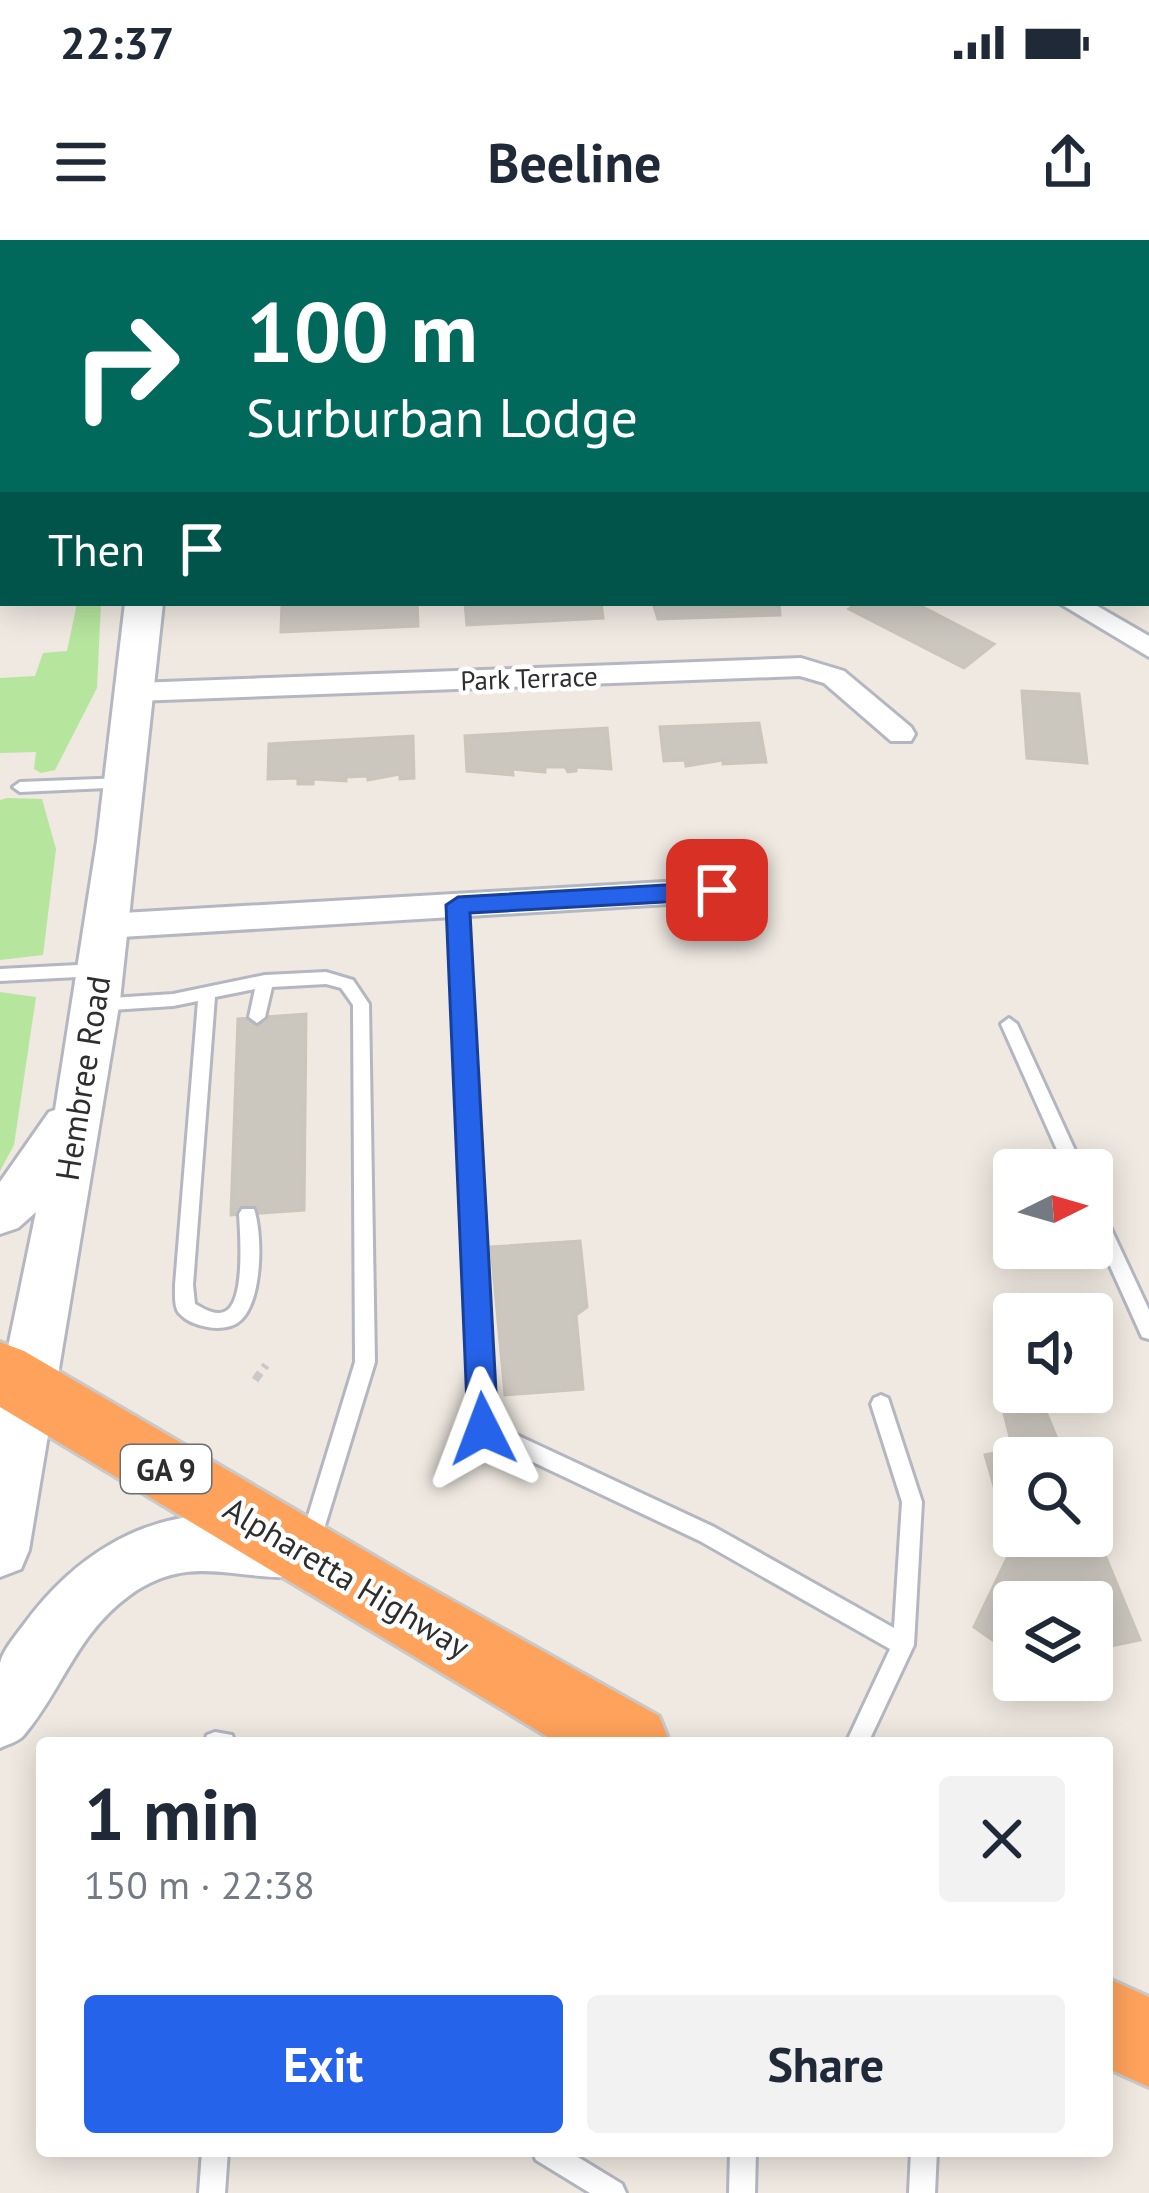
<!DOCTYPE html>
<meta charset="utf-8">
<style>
body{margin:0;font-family:"PT Sans",sans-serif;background:#f2f2f3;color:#1f2937;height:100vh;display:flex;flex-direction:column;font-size:45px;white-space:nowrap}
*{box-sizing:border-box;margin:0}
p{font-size:39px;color:#747a83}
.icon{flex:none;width:66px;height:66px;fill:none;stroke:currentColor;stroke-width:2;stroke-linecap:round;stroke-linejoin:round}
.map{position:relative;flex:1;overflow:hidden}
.side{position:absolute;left:36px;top:1497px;width:1077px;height:420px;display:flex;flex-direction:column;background:#fff;border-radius:12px;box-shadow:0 6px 30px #0003}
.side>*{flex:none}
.banner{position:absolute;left:0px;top:0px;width:1149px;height:366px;box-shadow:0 6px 30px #0003;background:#00695c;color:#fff;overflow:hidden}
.needle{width:78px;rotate:85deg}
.tools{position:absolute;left:993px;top:909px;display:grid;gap:24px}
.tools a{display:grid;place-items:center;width:120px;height:120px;border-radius:12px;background:#fff;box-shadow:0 6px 30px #0003;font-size:60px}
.pin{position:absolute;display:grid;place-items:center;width:102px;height:102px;color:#fff;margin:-51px;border-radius:24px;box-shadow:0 6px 18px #0006}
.me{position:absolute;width:132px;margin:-66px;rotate:357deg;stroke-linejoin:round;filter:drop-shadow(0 0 9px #0008)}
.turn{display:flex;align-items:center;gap:42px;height:252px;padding:0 48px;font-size:54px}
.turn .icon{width:156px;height:156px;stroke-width:2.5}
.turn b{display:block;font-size:84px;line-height:102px}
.then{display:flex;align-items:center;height:114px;padding:0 48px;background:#0003;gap:24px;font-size:45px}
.round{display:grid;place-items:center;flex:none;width:126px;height:126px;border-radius:12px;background:#f2f2f3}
.overview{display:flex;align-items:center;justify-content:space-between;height:204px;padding:0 48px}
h1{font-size:72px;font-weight:700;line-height:90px}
.cta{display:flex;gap:24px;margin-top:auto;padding:24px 48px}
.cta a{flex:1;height:138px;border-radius:12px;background:#2563eb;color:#fff;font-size:48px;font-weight:700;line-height:138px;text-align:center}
.cta a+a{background:#f2f2f3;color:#1f2937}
.status{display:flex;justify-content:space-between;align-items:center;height:84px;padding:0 60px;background:#fff;direction:ltr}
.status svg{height:33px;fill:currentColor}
header{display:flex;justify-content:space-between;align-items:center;height:156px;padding:0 48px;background:#fff;font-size:54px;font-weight:700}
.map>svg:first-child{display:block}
.green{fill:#b6e59e}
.building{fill:#cbc7bf;stroke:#cbc5ba;stroke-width:3}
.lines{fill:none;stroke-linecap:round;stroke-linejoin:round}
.lane-casing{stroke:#b4b7c1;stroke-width:6}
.street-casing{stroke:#b4b7c1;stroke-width:6}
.secondary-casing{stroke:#b4b7c1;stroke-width:6}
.highway-casing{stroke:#c9c9c9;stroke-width:6}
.path{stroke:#c9c9c9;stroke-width:8;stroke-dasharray:9 6;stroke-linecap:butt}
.lane{fill:#fff;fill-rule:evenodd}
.street{fill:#fff;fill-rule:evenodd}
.secondary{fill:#fff;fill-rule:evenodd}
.highway{fill:#ffa35c;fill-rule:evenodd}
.route{fill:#2563eb;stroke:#184099;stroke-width:3}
.labels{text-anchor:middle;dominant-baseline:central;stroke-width:9;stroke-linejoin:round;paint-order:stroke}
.far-street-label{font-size:27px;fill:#2e2e2e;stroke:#fff}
.shield{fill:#fff;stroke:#6d6d6d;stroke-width:3}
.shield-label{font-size:30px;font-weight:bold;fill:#2e2e2e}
.street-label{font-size:33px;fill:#2e2e2e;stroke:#fff}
</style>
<div class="status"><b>22:37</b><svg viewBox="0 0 49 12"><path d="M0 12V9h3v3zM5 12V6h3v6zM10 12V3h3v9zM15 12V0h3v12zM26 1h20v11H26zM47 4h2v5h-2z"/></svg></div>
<header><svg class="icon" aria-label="menu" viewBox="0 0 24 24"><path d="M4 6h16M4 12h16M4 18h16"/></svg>Beeline<svg class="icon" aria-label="share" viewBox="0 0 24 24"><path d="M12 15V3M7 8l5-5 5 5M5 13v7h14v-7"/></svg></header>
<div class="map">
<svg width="1149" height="1953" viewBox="0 0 1149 1953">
<rect width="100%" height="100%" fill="#efe9e1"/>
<g class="green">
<path d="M77 363H101L97 448 55 530 41 533 34 529 36 512 0 513V438L35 436 43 413 67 411Z"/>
<path d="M7 558 42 559 56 609 43 715 0 720V560Z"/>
<path d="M0 752 36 757 14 905 0 931Z"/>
</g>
<g class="building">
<path d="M282 363H417L418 386 281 392Z"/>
<path d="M465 363H601L603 378 467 385Z"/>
<path d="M653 363H779L780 375 658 379Z"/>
<path d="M857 363H915L994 404 964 428 849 369Z"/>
<path d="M1022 451 1079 454 1087 523 1027 518Z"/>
<path d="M759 483 766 522 723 524V520L686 526 685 520 664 521 660 487Z"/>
<path d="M607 488 611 529 576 527V531L568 532 565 527H545V532L512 529 513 535 467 531 465 496Z"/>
<path d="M413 496 414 538 400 539V534L368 540V536L346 537V541L313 539V544H298V538L268 539 269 504Z"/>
<path d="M306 774 304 970 231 975 238 779Z"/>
<path d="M580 1001 587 1067 576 1075 583 1149 505 1155 491 1007Z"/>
<path d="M1041 1160 1065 1218H1014V1296H1092V1284L1140 1400 1092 1410V1362H1014V1415L974 1387 1012 1308 985 1215 1013 1209 1003 1169Z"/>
</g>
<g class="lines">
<g class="lane-casing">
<g id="lane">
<path d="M107 0H117L116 3H106Z"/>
<rect x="0" y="50" width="3" height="6"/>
<path d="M124 538 131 543 129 547 20 552 13 547 20 542Z"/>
<path d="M458 659 466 665 493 1184 714 1287 894 1388 902 1262 871 1164 874 1158 881 1155 888 1158 922 1262 914 1405 868 1503H846L890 1409 700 1301 476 1195 473 1189 450 665Z"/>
<path d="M97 724 105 730 97 736 0 741V729Z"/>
<path d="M326 732 353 740 369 764 375 1122 320 1302 317 1309 310 1312 303 1309 300 1302 355 1122 353 765 341 748 326 744 272 747 265 777 257 783 249 777 255 749 215 757 193 1045 195 1064C203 1068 214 1076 224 1072 246 1064 240 993 239 974L242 969H254C263 996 262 1060 241 1080 227 1094 192 1088 179 1073 174 1067 175 1053 175 1045L198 761 173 766 96 771 88 765 96 759 173 754 265 735Z"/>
<path d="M1009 778 1017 784 1084 930H1066L1001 784Z"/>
<path d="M1092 959 1098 961 1149 1070V1099L1142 1097 1092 986Z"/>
<path d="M215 1492 232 1495 235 1503H204L207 1495Z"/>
<path d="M202 1911H228L225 1953H199Z"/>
<path d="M532 1911H568L622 1944 626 1953H590L536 1920Z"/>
<path d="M730 1911H756L755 1953H729Z"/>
<path d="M911 1911H937L935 1953H909Z"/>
</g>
</g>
<g class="street-casing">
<g id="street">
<path d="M650 0H678L648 3Z"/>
<path d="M1116 0H1139L1141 3H1118Z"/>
<path d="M1059 363H1092L1149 396V417Z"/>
<path d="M801 418 844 431 911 487 915 494 911 501H891L824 443 800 436 136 461 122 452 136 443Z"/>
<path d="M717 639 728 642 733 650 728 658 717 661 105 698 94 694 89 686 94 678 105 674Z"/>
</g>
</g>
<g class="secondary-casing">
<g id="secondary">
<rect x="176" y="0" width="30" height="3"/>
<path d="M125 363H163L120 760 29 1310 21 1329 0 1337V1146L36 972 18 988 0 994V942L49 872 55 870 97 601Z"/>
<path d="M223 1275 297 1284 318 1292 326 1311 318 1330C257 1354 201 1304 130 1355 76 1394 63 1449 24 1495 18 1502 8 1504 0 1508 0 1481 0 1449 0 1423 3 1410 17 1394 25 1383 72 1319 140 1273 223 1275Z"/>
</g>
</g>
<g class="highway-casing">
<g id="highway">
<path d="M0 1102 24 1111 410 1337 659 1476 670 1503H558L0 1167Z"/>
<path d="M1107 1738 1149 1757V1847L1107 1828Z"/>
</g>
</g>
<path class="path" d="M255 1140 266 1125"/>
<use href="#lane" class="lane"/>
<use href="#street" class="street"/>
<use href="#secondary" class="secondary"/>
<use href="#highway" class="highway"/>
</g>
<path class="route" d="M717 642 729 650 717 659 470 673 498 1189 494 1199 483 1203 472 1199 468 1189 446 665 458 657Z"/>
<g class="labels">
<g class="far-street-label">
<text transform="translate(529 438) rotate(-2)">Park Terrace</text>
</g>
<rect class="shield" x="121" y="1205" width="90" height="48" rx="9"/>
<g class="shield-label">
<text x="166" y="1229">GA 9</text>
</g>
<g class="street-label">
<text transform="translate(82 838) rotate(-81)">Hembree Road</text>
<text transform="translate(347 1337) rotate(31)">Alpharetta Highway</text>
</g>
</g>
</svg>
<div class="tools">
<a><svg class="needle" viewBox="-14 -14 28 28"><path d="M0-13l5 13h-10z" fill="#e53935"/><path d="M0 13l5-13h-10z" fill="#747a83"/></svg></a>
<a><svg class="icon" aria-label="sound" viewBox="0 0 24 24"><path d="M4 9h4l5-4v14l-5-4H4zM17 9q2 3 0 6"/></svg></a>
<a><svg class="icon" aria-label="search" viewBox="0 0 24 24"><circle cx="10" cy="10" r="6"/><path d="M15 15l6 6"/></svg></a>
<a><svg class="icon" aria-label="layers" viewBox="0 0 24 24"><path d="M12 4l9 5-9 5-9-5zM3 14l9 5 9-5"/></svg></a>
</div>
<div class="pin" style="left:717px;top:650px;background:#d93025"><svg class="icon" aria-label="arrive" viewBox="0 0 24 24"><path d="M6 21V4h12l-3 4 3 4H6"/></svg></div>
<svg class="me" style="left:483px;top:1189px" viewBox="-20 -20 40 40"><path d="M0-17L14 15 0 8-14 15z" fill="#2563eb" stroke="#fff" stroke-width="4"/></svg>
<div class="banner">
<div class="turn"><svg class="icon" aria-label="right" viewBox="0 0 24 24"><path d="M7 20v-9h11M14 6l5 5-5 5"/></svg><div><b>100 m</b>Surburban Lodge</div></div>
<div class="then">Then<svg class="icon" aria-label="arrive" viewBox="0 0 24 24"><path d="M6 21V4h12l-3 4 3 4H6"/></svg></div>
</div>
<section class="side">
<div class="overview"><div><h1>1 min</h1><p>150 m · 22:38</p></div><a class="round"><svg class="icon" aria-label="close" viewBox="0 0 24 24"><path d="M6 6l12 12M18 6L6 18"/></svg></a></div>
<div class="cta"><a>Exit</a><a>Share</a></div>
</section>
</div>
